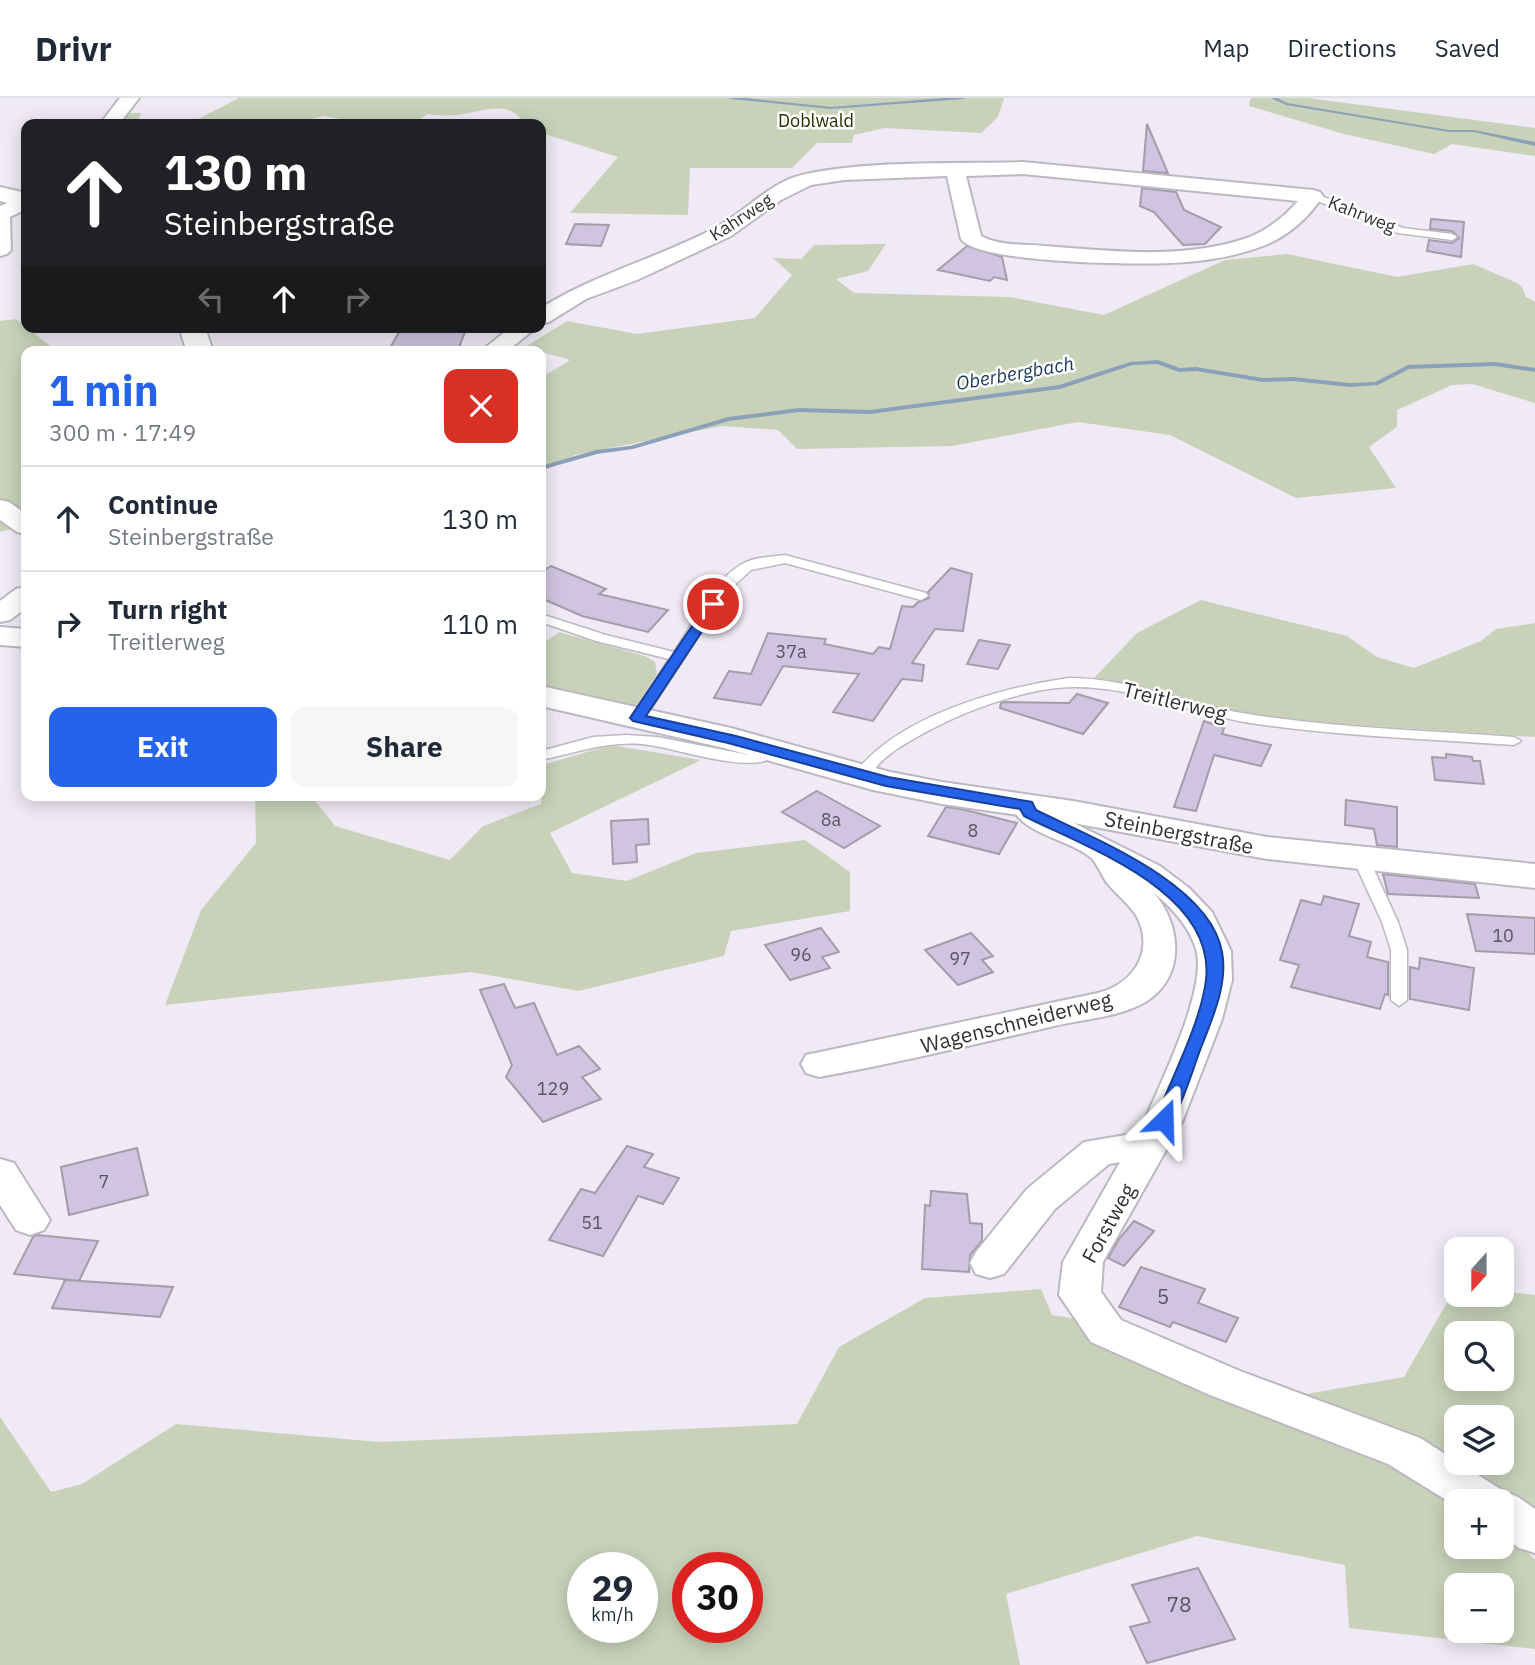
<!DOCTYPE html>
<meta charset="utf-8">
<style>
body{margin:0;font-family:"IBM Plex Sans",sans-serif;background:#f6f6f7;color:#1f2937;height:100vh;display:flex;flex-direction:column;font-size:26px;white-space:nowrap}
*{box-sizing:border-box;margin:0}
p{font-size:23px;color:#747a83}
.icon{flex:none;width:38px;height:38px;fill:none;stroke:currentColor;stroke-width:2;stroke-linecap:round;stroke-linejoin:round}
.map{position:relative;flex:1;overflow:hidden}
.details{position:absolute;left:21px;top:248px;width:525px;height:455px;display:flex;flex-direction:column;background:#fff;border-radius:14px;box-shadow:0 4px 18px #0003}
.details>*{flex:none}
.top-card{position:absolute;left:21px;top:21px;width:525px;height:214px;border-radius:14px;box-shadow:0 4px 18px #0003;background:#202124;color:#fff;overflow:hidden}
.needle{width:46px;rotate:201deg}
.controls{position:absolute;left:1444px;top:1139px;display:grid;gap:14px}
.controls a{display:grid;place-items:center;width:70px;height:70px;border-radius:14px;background:#fff;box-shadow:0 4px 18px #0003;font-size:35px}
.speed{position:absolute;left:567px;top:1454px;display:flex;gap:14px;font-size:35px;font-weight:700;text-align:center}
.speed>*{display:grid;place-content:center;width:91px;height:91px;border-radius:50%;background:#fff;box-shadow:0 4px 18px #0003;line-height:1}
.speed small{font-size:18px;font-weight:400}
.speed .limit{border:10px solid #d22;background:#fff;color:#111}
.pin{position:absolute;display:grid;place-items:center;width:60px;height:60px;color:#fff;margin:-30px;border:4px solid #fff;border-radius:50%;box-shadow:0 2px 7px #0007}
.me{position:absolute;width:77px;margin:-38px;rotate:22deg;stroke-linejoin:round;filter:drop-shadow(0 0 5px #0008)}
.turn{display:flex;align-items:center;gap:24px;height:147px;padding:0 28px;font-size:32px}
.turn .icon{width:91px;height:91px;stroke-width:2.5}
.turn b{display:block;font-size:49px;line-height:60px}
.lanes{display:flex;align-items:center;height:66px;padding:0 28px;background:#0003;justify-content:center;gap:35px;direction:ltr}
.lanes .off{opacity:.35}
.round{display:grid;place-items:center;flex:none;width:74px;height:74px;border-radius:14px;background:#f6f6f7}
.overview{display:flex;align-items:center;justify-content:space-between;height:119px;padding:0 28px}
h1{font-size:42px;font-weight:700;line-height:52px;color:#2563eb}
.action{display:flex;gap:14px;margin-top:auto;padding:14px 28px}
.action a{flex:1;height:80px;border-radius:14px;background:#2563eb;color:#fff;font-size:28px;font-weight:700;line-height:80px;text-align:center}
.action a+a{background:#f6f6f7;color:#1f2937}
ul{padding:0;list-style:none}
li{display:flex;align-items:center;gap:21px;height:105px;padding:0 28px;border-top:2px solid #e0e1e3}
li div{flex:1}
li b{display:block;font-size:26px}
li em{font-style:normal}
header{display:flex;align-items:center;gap:42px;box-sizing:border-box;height:98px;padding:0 35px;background:#fff;border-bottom:2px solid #e0e1e3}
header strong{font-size:33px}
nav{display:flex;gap:38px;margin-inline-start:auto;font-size:24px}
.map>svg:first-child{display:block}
.green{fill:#c9d2b9;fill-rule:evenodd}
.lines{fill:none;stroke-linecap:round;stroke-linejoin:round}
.stream{fill:#8ba0b9;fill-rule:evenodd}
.building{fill:#d1c4e2;stroke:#a29ea8;stroke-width:2}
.service-casing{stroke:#bcb8c2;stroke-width:3}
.minor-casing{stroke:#bcb8c2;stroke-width:4}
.secondary-casing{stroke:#bcb8c2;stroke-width:4}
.service{fill:#fff;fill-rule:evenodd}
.minor{fill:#fff;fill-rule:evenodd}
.secondary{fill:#fff;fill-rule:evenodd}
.route{fill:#2563eb;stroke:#184099;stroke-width:2}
.labels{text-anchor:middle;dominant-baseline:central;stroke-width:5;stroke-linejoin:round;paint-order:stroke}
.far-park-label{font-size:18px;fill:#253100;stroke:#fff}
.far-street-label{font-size:18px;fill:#323034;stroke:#fff}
.number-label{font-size:18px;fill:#5a5560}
.far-water-label{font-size:19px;font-style:italic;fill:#17385b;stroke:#fff}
.street-label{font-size:21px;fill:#323034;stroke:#fff}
.near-number-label{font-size:21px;fill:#5a5560}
</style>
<header>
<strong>Drivr</strong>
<nav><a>Map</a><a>Directions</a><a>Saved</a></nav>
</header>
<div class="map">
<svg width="1535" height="1567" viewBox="0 0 1535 1567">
<rect width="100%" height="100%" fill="#efeaf5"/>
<g class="green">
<path d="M239 0H1004L998 19 981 35 884 30 854 37 852 45H817L792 70H690L688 117 570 115 618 59 541 35V26H525C508 0 484 14 456 17 447 18 436 17 427 16L414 26H359L358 24 323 18 294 26H112C120 15 128 15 141 15L139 21H198Z"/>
<path d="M1251 0H1308L1535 30V58L1452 46 1434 56 1344 36 1249 8Z"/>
<path d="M886 146 868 173 836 181 854 195 1010 199 1104 217 1225 162 1287 156 1397 179 1473 166 1517 185 1522 189 1526 199 1535 204V305L1472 286 1452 287 1397 312V329L1369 349 1396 390 1296 400 1170 337 1078 324 952 348 797 351 778 332 722 328 575 357 541 374V280L570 262 525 249 567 223 637 236 755 220 792 177 773 160 801 161 814 147Z"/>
<path d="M16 221 58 254H26V347L24 348 26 353V427L0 434V223Z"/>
<path d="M1201 502 1347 538 1377 559 1414 570 1481 543 1496 531 1535 525V639L1285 622 1208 608 1094 580 1137 535Z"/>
<path d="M559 534 645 558 655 564 657 576 638 606 630 610 541 591V547Z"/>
<path d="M611 647 701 662 550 735 572 775 627 783 696 755 805 742 850 774V813L731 833 724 858 578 893 471 874 165 907 201 812 256 745 255 698H311L335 728 450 762 483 728 541 706 542 667Z"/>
<path d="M1456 1189V1197H1502V1193L1535 1197V1437L1520 1446 1535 1462V1551L1349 1530 1345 1467 1197 1438 1006 1496 1020 1567H0V1319L51 1394 82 1386 176 1326 380 1344 797 1326 839 1249 925 1200 1041 1191 1052 1217 1115 1227 1275 1291 1306 1296 1404 1279ZM1456 1236H1502V1281H1456ZM1456 1320H1502V1365H1456ZM1456 1404H1502V1449H1456ZM583 1470H642V1530H583ZM688 1470H747V1530H688ZM1456 1488H1502V1533H1456Z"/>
</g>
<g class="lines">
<g class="stream">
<path d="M730 0H746L831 9 944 0H965L963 1 831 11 732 1Z"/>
<path d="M1271 0H1277L1287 5 1449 32H1474L1535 44V48L1474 34H1449L1286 7Z"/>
<path d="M1158 262 1180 270 1196 269 1263 280 1293 279 1350 285 1375 284 1408 267 1495 264 1535 270V274L1495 268 1409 271 1378 287 1350 289 1293 283 1263 284 1196 273 1179 274 1157 266 1133 267 1060 291 870 316 799 314 729 323 633 351 597 356 541 372V368L596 352 630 348 728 319 799 310 870 312 1059 287 1130 264Z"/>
</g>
</g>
<g class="building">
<path d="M1147 26 1168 75 1143 73Z"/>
<path d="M1142 90 1176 94 1184 112 1221 129 1205 146 1183 147 1154 114 1140 108Z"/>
<path d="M1431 121 1464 124 1461 159 1427 153 1429 142 1452 145 1459 140 1452 133 1430 131Z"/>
<path d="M575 126 609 127 601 148 566 146Z"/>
<path d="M967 148 1002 159 1007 182 994 179 990 183 938 172Z"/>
<path d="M402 229H467L457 254 390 250Z"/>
<path d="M551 468 606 491 599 496 668 512 648 534 582 518 541 500V474Z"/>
<path d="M951 470 972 476 963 533 935 531 912 565 924 567 922 583 902 581 873 623 833 614 859 576 783 568 761 607 714 600 729 573 751 576 768 535 826 541 824 546 873 556 879 549 890 551 902 508 913 509 918 504 929 500 928 494Z"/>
<path d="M979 542 1010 547 998 571 967 566Z"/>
<path d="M1077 596 1108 605 1083 636 1000 610 1001 605 1004 604 1069 605Z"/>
<path d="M1204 623 1224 630 1222 636 1271 647 1261 668 1214 657 1196 713 1174 709Z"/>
<path d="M1446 656 1472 659 1473 663H1480L1484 686 1435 682 1432 659 1446 660Z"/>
<path d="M817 693 880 728 844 750 782 714Z"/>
<path d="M1346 702 1397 709V749L1377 747 1374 731 1345 727Z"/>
<path d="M946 709 961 711 1017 725 999 756 928 738Z"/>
<path d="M648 721 649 746 636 747 637 764 613 766 611 723Z"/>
<path d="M1383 776 1475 786 1479 800 1388 796Z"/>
<path d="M1324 798 1359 806 1349 838 1371 844 1367 859 1388 864V897L1385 896 1380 911 1291 889 1299 867 1280 862 1301 802 1321 807Z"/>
<path d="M1467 816 1535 820V856L1476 853Z"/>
<path d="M821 830 839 854 822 859 830 870 790 882 765 847Z"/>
<path d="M971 835 993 858 982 862 993 874 958 887 925 852Z"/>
<path d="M1420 860 1474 870 1469 912 1410 901V869L1419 871Z"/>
<path d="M504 886 515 910 534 905 557 957 579 948 600 971 582 979 601 1001 543 1024 506 979 512 967 480 892Z"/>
<path d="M627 1048 653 1056 644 1069 679 1080 663 1106 638 1098 603 1158 549 1142 581 1091 595 1095Z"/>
<path d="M137 1050 148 1097 69 1117 61 1069Z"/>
<path d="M931 1093 967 1096 970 1125 982 1126V1143L970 1157 969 1174 922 1171 925 1107 930 1108Z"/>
<path d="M1134 1123 1154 1133 1124 1168 1108 1160 1119 1141Z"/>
<path d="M37 1137 98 1143 79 1183 14 1176 33 1139Z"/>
<path d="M1141 1169 1205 1191 1198 1205 1238 1220 1226 1244 1173 1224 1170 1229 1119 1209Z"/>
<path d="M65 1182 173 1189 160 1219 52 1210Z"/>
<path d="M1198 1470 1235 1541 1147 1565 1130 1529 1150 1524 1132 1487Z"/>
</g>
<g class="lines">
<g class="service-casing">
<g id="service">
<path d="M1310 96H1316L1403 130 1452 136 1457 139 1452 142 1398 135 1310 100Z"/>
<path d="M785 457 926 495 928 498 921 502 785 465 751 472 728 493 645 620 638 624 631 620 669 561 596 543 541 524V516L606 537 674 554C693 526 711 484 742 466 754 459 771 459 785 457Z"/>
<path d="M1069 580C1129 580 1183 605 1242 615 1332 630 1423 632 1514 639L1521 643 1514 647C1426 641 1337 638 1250 625 1179 613 1111 577 1037 593 993 602 949 620 910 643 901 648 891 655 884 661 876 668 870 679 860 681L853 677C898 618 998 590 1069 580Z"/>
<path d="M626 637 657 639 749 657 756 656 762 648 767 647 774 651 765 663C732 671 677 650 642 646 606 643 575 655 541 662V653L593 639Z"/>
<path d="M1361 756 1369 761 1398 824 1407 852V902L1399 908 1391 902V852L1382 824 1353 761Z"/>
</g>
</g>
<g class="minor-casing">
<g id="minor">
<path d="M120 0H139L119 26H100Z"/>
<path d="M1023 64 1313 92 1320 94 1323 98C1308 120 1289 138 1263 148 1234 159 1200 164 1169 165 1135 167 977 165 961 141L947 78 844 82 811 87 781 102 731 138 637 182 586 201 549 224 541 226V210C595 176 658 160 715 130 746 114 770 83 806 76 873 62 954 66 1023 64ZM1023 76 1298 103C1284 119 1268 132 1247 140 1183 162 1110 153 1044 148 1023 146 999 148 981 138L966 78Z"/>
<path d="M26 97V111L10 119 11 152 7 156 0 158V108Z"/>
<path d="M511 229H537L506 254H480Z"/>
<path d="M0 402 9 404 26 416V436L17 434 0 422Z"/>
<path d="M26 489V510L10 522 0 524V503L16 491Z"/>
<path d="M0 529 26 531V549L0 547Z"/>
<path d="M1027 697 1038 700 1044 710 1160 768 1189 790 1212 814 1231 853 1232 882 1222 921 1183 1022 1103 1164 1101 1194 1121 1222 1240 1273 1420 1340 1505 1394 1518 1399 1535 1411V1455L1519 1450 1502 1437V1404H1456V1408L1388 1366 1210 1297 1091 1244 1059 1197 1063 1164 1120 1064 1109 1066 1055 1111 1004 1176 990 1180 976 1176 970 1165 976 1154 1027 1091 1084 1044 1138 1035 1145 1022C1161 983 1208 890 1196 851 1189 828 1172 810 1154 795 1181 826 1186 878 1147 903 1121 919 1084 921 1054 928 976 946 898 965 819 979L806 975 801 966 806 957 1098 895C1133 886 1156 853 1136 817 1128 805 1116 796 1107 785 1102 778 1096 763 1090 759 1067 740 1022 737 1011 707L1016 700Z"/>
<path d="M0 1061 14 1065 50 1122 44 1132 30 1137 16 1132 0 1107Z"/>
</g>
</g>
<g class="secondary-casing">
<g id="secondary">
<path d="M0 89 26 95V109L0 103Z"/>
<path d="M179 229H205L213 254H187Z"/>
<path d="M541 588 731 630 890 674 942 684 1073 703 1267 739 1535 766V790L1267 761 1073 725 942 706 873 692 724 650 541 608Z"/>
</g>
</g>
<use href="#service" class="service"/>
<use href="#minor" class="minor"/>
<use href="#secondary" class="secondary"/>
</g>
<path class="route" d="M713 502 720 506 646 618 736 638 888 679 1032 704 1036 712C1092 740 1210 785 1222 854 1228 885 1213 919 1202 947 1192 973 1184 1003 1170 1027H1158L1155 1022C1171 982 1201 924 1206 882 1216 794 1087 750 1024 718L1020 711 886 688 728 645 633 623 630 620 709 503Z"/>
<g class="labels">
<g class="far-park-label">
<text x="816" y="22">Doblwald</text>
</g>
<g class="far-street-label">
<text transform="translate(1362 116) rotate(22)">Kahrweg</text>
<text transform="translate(741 119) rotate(-33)">Kahrweg</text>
</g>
<g class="number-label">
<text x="791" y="553">37a</text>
<text x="831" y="721">8a</text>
<text x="973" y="732">8</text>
<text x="1503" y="837">10</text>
<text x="801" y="856">96</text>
<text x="960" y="860">97</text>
<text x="553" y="990">129</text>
<text x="104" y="1083">7</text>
<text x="592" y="1124">51</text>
</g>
<g class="far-water-label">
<text transform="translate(1015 275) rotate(-10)">Oberbergbach</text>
</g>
<g class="street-label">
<text transform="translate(1175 603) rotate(14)">Treitlerweg</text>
<text transform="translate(1179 734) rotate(11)">Steinbergstraße</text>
<text transform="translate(1016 924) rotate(-14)">Wagenschneiderweg</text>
<text transform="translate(1108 1125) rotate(-61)">Forstweg</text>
</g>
<g class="near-number-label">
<text x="1163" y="1198">5</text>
<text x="1179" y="1506">78</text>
</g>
</g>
</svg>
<div class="controls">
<a><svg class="needle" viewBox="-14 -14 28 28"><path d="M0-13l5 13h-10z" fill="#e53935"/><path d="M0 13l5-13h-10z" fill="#747a83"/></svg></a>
<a><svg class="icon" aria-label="search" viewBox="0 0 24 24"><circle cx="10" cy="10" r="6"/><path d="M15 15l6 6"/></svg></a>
<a><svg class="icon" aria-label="layers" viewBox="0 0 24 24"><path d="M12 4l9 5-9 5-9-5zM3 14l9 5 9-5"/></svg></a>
<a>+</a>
<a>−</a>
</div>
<div class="speed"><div>29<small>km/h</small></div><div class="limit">30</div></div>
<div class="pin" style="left:713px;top:506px;background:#d93025"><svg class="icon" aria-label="arrive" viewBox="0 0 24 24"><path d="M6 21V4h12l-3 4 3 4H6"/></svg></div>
<svg class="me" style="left:1164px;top:1022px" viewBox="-20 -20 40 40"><path d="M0-17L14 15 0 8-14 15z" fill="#2563eb" stroke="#fff" stroke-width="4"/></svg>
<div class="top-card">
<div class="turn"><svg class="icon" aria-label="ahead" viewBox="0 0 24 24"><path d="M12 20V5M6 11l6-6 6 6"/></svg><div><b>130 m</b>Steinbergstraße</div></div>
<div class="lanes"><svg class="icon off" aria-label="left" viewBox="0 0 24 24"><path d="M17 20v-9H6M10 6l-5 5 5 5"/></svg><svg class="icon" aria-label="ahead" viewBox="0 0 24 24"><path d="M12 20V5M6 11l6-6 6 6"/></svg><svg class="icon off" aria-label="right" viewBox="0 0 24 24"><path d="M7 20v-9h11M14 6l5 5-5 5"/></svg></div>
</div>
<section class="details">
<div class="overview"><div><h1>1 min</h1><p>300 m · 17:49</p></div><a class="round" style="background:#d93025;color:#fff"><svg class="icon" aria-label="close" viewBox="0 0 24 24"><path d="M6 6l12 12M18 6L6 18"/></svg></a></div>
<ul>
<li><svg class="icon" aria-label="ahead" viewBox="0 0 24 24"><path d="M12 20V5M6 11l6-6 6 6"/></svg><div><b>Continue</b><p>Steinbergstraße</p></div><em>130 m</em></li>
<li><svg class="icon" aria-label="right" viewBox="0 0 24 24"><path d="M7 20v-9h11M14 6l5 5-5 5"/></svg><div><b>Turn right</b><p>Treitlerweg</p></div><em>110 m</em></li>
</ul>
<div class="action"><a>Exit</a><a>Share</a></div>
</section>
</div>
